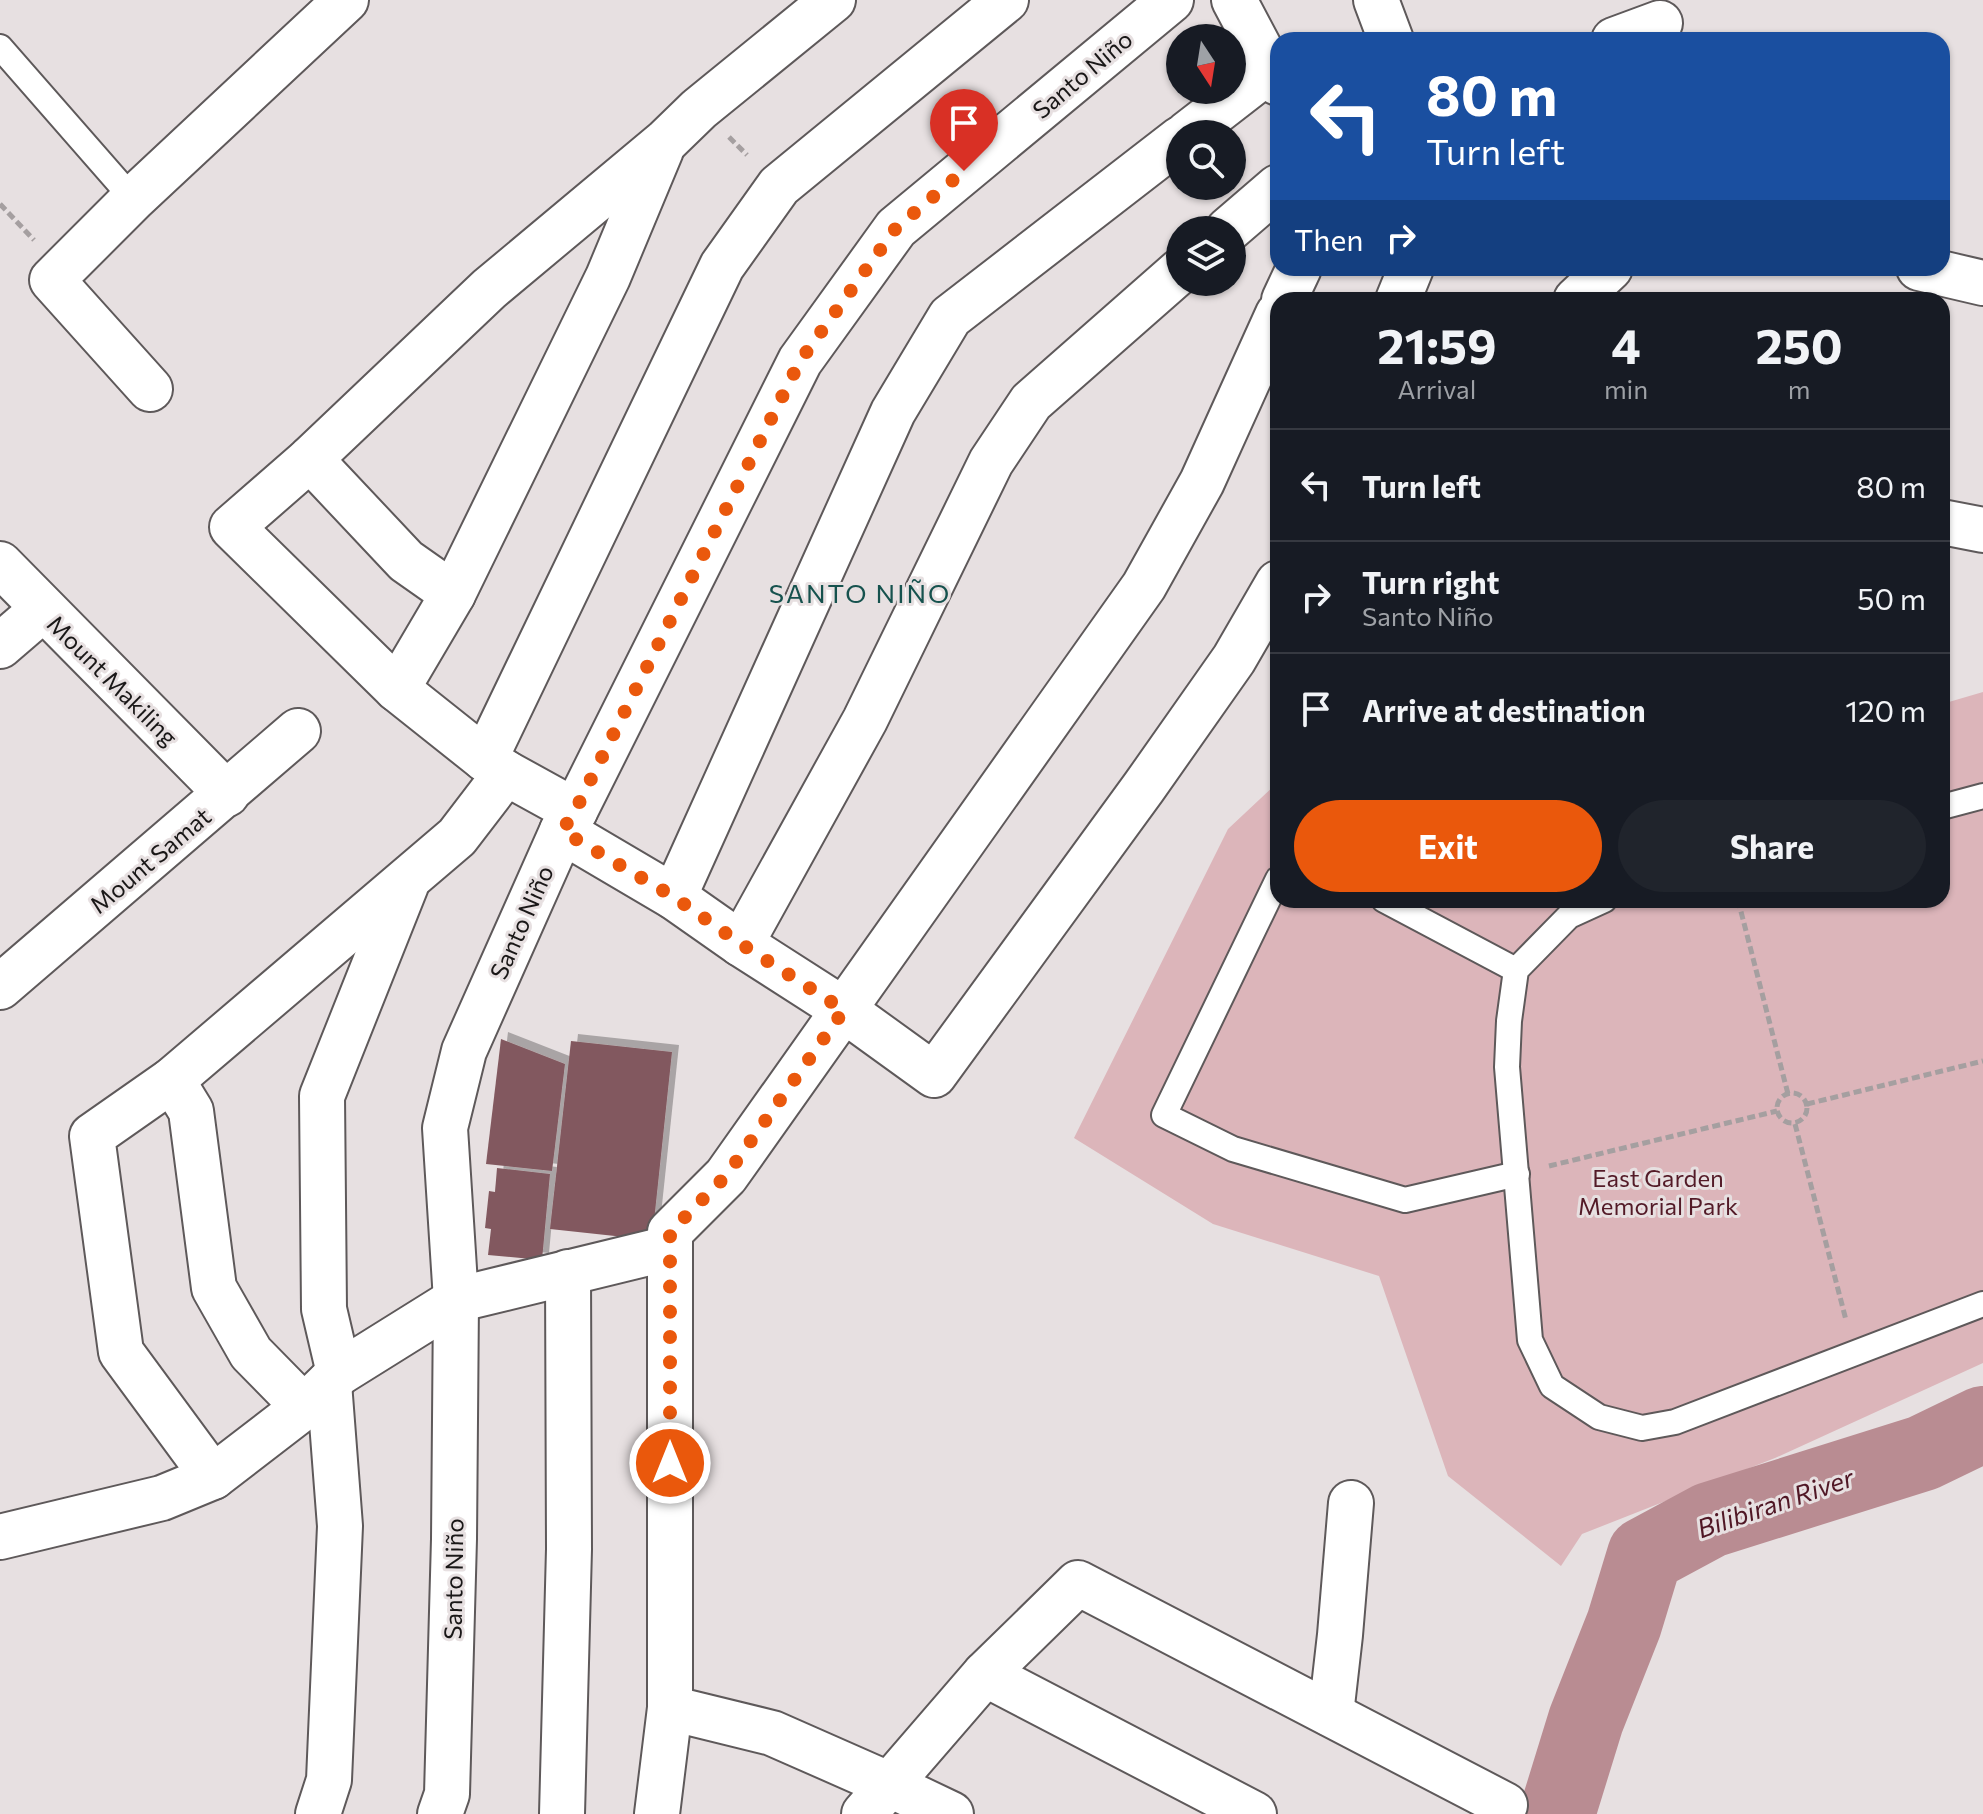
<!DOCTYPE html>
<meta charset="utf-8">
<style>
body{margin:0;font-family:Commissioner,sans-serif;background:#20242c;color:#f1f3f6;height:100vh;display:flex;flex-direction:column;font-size:30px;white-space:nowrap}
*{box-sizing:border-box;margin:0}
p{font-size:26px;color:#9ea1a6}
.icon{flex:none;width:44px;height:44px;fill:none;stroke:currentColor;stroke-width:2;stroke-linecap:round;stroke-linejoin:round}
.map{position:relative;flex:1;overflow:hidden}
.panel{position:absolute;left:1270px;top:292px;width:680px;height:616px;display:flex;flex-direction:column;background:#171b24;border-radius:24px;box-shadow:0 2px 6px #0004}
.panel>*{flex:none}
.guide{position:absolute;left:1270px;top:32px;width:680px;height:244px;border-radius:24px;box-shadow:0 2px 6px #0004;background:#1a4fa0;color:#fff;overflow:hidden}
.needle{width:52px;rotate:168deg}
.fabs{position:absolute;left:1166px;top:24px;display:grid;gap:16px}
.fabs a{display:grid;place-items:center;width:80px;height:80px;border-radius:50%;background:#171b24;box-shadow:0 2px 6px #0004;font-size:40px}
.pin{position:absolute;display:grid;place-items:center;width:68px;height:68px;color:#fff;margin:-82px -34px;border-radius:50% 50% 50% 0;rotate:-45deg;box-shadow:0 0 8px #0007}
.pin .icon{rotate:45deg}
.me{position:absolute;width:88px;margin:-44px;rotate:0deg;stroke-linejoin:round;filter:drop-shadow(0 0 6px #0008)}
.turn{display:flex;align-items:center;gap:28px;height:168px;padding:0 24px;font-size:36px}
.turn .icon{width:104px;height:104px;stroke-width:2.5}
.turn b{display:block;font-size:56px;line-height:68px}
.then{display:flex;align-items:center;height:76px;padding:0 24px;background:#0003;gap:16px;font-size:30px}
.eta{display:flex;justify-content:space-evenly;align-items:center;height:136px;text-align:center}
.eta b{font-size:48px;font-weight:700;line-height:56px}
.primary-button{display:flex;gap:16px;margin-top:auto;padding:16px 24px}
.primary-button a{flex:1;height:92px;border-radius:48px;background:#ea580c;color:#fff;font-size:32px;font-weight:700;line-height:92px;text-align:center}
.primary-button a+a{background:#20242c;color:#f1f3f6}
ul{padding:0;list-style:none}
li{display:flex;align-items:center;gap:24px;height:112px;padding:0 24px;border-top:2px solid #363941}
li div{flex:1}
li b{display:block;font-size:30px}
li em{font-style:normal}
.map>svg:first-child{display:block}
.green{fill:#dcb5ba}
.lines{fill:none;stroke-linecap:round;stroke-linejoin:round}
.river{stroke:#b98c92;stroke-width:76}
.building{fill:#82595f;filter:url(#shadow)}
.lane-casing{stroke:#5e595a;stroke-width:28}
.street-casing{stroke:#5e595a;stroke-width:48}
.path{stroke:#a59fa0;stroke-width:5;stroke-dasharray:8 4;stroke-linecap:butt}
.lane{stroke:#fff;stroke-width:24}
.street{stroke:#fff;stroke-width:44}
.route{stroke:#ea580c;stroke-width:14;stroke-dasharray:0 25.2}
.labels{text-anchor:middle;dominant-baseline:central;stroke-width:6;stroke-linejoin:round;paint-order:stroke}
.street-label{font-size:24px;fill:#191717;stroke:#e7e0e1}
.park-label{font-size:24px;fill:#531a27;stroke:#e7e0e1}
.neighbourhood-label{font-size:26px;letter-spacing:2px;fill:#16524e;stroke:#e7e0e1}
.water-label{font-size:26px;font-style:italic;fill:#501725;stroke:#e7e0e1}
</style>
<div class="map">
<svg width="1983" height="1814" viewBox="0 0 1983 1814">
<defs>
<filter id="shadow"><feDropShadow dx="7" dy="-7" stdDeviation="0" flood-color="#0004"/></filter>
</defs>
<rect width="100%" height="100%" fill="#e7e0e1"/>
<path class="green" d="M1983 692V1363L1775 1458 1582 1534 1561 1566 1448 1476 1379 1276 1213 1224 1074 1138 1228 829 1278 782V900H1942V704Z"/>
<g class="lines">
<path class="river" d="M1557 1814 1586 1720 1624 1624 1645 1555 1710 1520 1923 1453 1983 1424"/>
</g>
<g class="building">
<path d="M501 1039 565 1064 552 1171 486 1164Z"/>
<path d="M571 1041 672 1052 652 1240 550 1229Z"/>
<path d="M497 1168 550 1174 542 1260 488 1255 491 1229 485 1228 489 1191 495 1192Z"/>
</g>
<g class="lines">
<g class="lane-casing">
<g id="lane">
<path d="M0 47 133 199"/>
<path d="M1942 807 1983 796"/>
<path d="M1278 879 1164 1115 1233 1149 1405 1200 1517 1174"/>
<path d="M1384 900 1516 970"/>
<path d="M1604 900 1569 916 1516 970 1509 1021 1507 1067 1530 1340 1552 1386 1599 1417 1642 1428 1675 1422 1983 1304"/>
</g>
</g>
<g class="street-casing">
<g id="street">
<path d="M1234 0 1278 83"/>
<path d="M1376 0 1391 40"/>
<path d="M1614 40 1660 23"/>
<path d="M1187 134 1271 69"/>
<path d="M1228 230 1278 187"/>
<path d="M1919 268 1983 283"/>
<path d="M1284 300 1299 268"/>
<path d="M1398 300 1411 268"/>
<path d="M1576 300 1610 268"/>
<path d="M150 389 52 280 133 199 346 0"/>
<path d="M310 459 406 561 453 594"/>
<path d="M1942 522 1983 530"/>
<path d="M0 564 227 794"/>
<path d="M0 646 43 609"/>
<path d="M397 689 453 594 608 277 661 150"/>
<path d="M485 759 722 266 779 186 1006 0"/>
<path d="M575 811 506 773 485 759 397 689 232 527 310 459 489 289 665 142 699 109 833 0"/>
<path d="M562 831 674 897 741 944 844 1010 934 1075 1144 787 1234 659 1278 583"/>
<path d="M674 897 893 412 950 317 1180 139"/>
<path d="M741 944 865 720 991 462 1031 402 1180 271"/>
<path d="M0 987 298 731"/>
<path d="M172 1080 191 1111 214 1288 251 1353 304 1407"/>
<path d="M339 1373 324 1309 322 1096 406 885"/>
<path d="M213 1477 121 1352 92 1136 172 1080 457 837 506 773"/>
<path d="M0 1537 162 1498 213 1477 304 1407 339 1373 456 1300 669 1248"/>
<path d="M985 1674 1254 1814"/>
<path d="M670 1708 772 1733 890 1785 951 1814"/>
<path d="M1331 1714 1340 1635 1351 1503"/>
<path d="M318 1814 329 1780 340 1526 329 1383"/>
<path d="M440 1814 447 1794 454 1539 456 1300 445 1128 464 1051 562 831 575 811 800 361 896 228 1171 0"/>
<path d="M562 1814 569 1549 568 1272"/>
<path d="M657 1814 670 1708V1232L726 1176 1144 586 1202 482 1278 314"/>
<path d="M864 1814 985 1674 1078 1583 1505 1805"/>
</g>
</g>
<g class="path">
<path d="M729 137 747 155"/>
<path d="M0 204 34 240"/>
<path d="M1738 900 1788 1094"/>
<circle cx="1792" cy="1108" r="15"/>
<path d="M1807 1104 1983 1061"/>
<path d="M1795 1124 1846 1320"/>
<path d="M1549 1166 1777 1111"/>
</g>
<use href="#lane" class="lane"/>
<use href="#street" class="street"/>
</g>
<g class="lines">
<path class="route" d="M670 1463V1232L726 1176 844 1010 741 944 674 897 562 831 575 811 800 361 896 228 964 171"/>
</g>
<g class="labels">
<g class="street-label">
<text transform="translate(1082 74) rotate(-40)">Santo Niño</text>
<text transform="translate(113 680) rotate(45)">Mount Makiling</text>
<text transform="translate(150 860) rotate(-40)">Mount Samat</text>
<text transform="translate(521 922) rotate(-66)">Santo Niño</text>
<text transform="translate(453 1579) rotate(-89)">Santo Niño</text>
</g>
<g class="park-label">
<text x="1658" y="1177">East Garden<tspan x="1658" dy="28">Memorial Park</tspan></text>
</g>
<g class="neighbourhood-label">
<text x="860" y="592">SANTO NIÑO</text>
</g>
<g class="water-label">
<text transform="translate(1775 1502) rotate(-19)">Bilibiran River</text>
</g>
</g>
</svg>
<div class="fabs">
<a><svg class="needle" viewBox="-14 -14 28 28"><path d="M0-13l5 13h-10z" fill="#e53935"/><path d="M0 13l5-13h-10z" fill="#9ea1a6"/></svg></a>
<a><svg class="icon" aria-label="search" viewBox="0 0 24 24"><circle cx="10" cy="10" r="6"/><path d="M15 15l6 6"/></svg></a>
<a><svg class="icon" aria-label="layers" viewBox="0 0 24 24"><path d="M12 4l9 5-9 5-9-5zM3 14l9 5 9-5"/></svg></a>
</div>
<div class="pin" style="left:964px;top:171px;background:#d93025"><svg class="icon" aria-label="arrive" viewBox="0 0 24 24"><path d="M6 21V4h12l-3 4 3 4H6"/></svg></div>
<svg class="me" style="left:670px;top:1463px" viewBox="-20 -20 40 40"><circle r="17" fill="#ea580c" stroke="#fff" stroke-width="3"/><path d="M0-11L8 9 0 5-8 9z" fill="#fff"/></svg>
<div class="guide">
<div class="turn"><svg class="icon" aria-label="left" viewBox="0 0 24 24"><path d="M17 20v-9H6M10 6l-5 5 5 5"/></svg><div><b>80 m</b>Turn left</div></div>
<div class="then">Then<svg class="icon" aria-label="right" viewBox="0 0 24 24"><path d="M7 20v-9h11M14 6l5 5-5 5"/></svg></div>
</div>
<section class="panel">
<div class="eta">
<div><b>21:59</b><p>Arrival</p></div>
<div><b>4</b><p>min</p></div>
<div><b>250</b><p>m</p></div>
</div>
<ul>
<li><svg class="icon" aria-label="left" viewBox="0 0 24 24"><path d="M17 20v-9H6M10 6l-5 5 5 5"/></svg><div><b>Turn left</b></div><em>80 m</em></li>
<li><svg class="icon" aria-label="right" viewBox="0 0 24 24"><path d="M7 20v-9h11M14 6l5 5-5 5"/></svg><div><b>Turn right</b><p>Santo Niño</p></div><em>50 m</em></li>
<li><svg class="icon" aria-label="arrive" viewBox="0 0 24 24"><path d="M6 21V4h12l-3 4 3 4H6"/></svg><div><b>Arrive at destination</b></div><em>120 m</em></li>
</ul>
<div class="primary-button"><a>Exit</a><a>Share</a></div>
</section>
</div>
